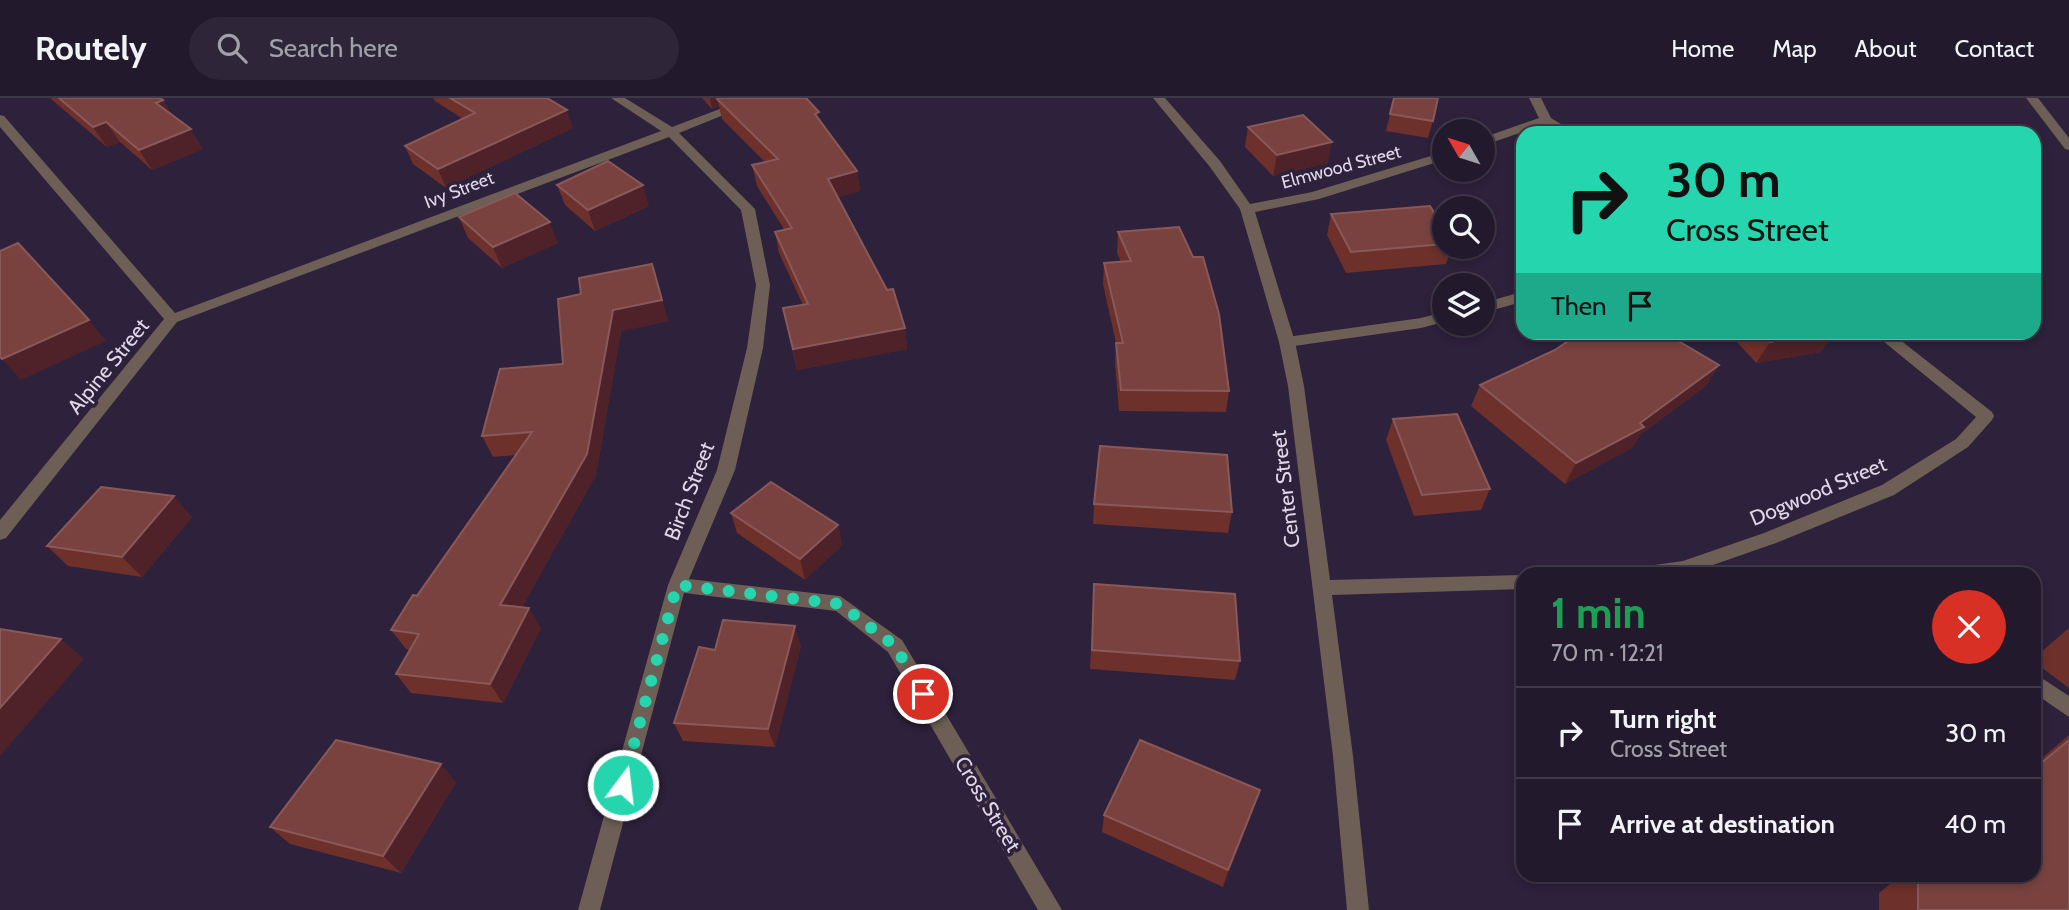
<!DOCTYPE html>
<meta charset="utf-8">
<style>
body{margin:0;font-family:Cabin,sans-serif;background:#2e2638;color:#f1f3f6;height:100vh;display:flex;flex-direction:column;font-size:26px;white-space:nowrap}
*{box-sizing:border-box;margin:0}
p{font-size:23px;color:#a2a0a9}
.icon{flex:none;width:38px;height:38px;fill:none;stroke:currentColor;stroke-width:2;stroke-linecap:round;stroke-linejoin:round}
.map{position:relative;flex:1;overflow:hidden}
.drawer{position:absolute;left:1516px;top:469px;width:525px;height:315px;display:flex;flex-direction:column;background:#22192c;border-radius:21px;box-shadow:0 4px 10px #0003,0 0 0 2px #3f3848}
.drawer>*{flex:none}
.banner{position:absolute;left:1516px;top:28px;width:525px;height:214px;border-radius:21px;box-shadow:0 4px 10px #0003,0 0 0 2px #3f3848;background:#25d5ae;color:#111;overflow:hidden}
.needle{width:46px;rotate:309deg}
.tools{position:absolute;left:1432px;top:21px;display:grid;gap:14px}
.tools a{display:grid;place-items:center;width:63px;height:63px;border-radius:50%;background:#22192c;box-shadow:0 4px 10px #0003,0 0 0 2px #3f3848;font-size:35px}
.pin{position:absolute;display:grid;place-items:center;width:60px;height:60px;color:#fff;margin:-30px;border:4px solid #fff;border-radius:50%;box-shadow:0 2px 7px #0007}
.me{position:absolute;width:77px;margin:-38px;rotate:15deg;stroke-linejoin:round;filter:drop-shadow(0 0 5px #0008)}
.turn{display:flex;align-items:center;gap:24px;height:147px;padding:0 35px;font-size:32px}
.turn .icon{width:91px;height:91px;stroke-width:2.5}
.turn b{display:block;font-size:49px;line-height:60px}
.then{display:flex;align-items:center;height:66px;padding:0 35px;background:#0003;gap:14px;font-size:26px}
.round{display:grid;place-items:center;flex:none;width:74px;height:74px;border-radius:37px;background:#2e2638}
.overview{display:flex;align-items:center;justify-content:space-between;height:119px;padding:0 35px}
h1{font-size:42px;font-weight:700;line-height:52px;color:#1e9e55}
ul{padding:0;list-style:none}
li{display:flex;align-items:center;gap:21px;height:91px;padding:0 35px;border-top:2px solid #3f3848}
li div{flex:1}
li b{display:block;font-size:26px}
li em{font-style:normal}
header{display:flex;align-items:center;gap:42px;box-sizing:border-box;height:98px;padding:0 35px;background:#22192c;border-bottom:2px solid #3f3848}
header strong{font-size:33px}
nav{display:flex;gap:38px;margin-inline-start:auto;font-size:24px}
.search{width:490px;height:63px;background:#2e2638;display:flex;align-items:center;gap:18px;box-sizing:border-box;padding:0 24px;border-radius:38px;color:#a2a0a9;font-size:26px}
.map>svg:first-child{display:block}
.lines{fill:none;stroke-linecap:round;stroke-linejoin:round}
.service{fill:#6d5f56;fill-rule:evenodd}
.minor{fill:#6d5f56;fill-rule:evenodd}
.wall{fill:#6d302a}
.shaded-wall{fill:#4e2228}
.building{fill:#79423f;stroke:#89595a;stroke-width:2}
.route{stroke:#25d5ae;stroke-width:12;stroke-dasharray:0 21.6}
.labels{text-anchor:middle;dominant-baseline:central;stroke-width:7;stroke-linejoin:round;paint-order:stroke}
.far-street-label{font-size:18px;fill:#dfd8e9;stroke:#2d213b}
.street-label{font-size:21px;fill:#dfd8e9;stroke:#2d213b}
</style>
<header>
<strong>Routely</strong>
<div class="search"><svg class="icon" aria-label="search" viewBox="0 0 24 24"><circle cx="10" cy="10" r="6"/><path d="M15 15l6 6"/></svg>Search here</div>
<nav><a>Home</a><a>Map</a><a>About</a><a>Contact</a></nav>
</header>
<div class="map">
<svg width="2069" height="812" viewBox="0 0 2069 812">
<rect width="100%" height="100%" fill="#2d213b"/>
<g class="lines">
<g class="service">
<path d="M2026 0H2038L2069 40V52L2065 51Z"/>
<path d="M1522 194V204L1482 215V205Z"/>
<path d="M1444 214V224L1421 230 1287 249 1279 244 1287 239 1421 220Z"/>
<path d="M2034 575 2069 598V619L2034 595Z"/>
</g>
<g class="minor">
<path d="M611 0H625L672 29 749 0H766L679 35 755 111 770 187 763 250 735 372 689 481 840 498 902 542 1062 812H1038L888 554 836 513 684 495 600 812H578L668 487 717 372 747 250 756 187 741 112 669 39 177 224 6 440 0 442V422L164 221 0 29V17L4 18 175 215 661 33Z"/>
<path d="M1153 0H1165L1220 63 1250 106 1312 94 1444 54V62L1319 101 1255 114 1295 244 1304 288 1330 482 1522 477V491L1332 497 1353 658 1369 812H1347L1333 658 1288 288 1279 244 1240 111 1210 69Z"/>
<path d="M1529 0H1541L1551 20 1576 35H1561L1545 26 1482 48V40L1539 20Z"/>
<path d="M1872 234H1890L1992 314 1994 318 1992 322 1968 349 1894 397 1776 445 1687 476H1631L1633 471 1640 469 1683 463 1764 435 1882 387 1956 341 1976 319Z"/>
</g>
</g>
<g class="wall">
<path d="M50 0H160L163 2 172 17 203 51 152 72 120 44 107 49Z"/>
<path d="M433 0H547L573 30 446 90 413 66 405 48 463 21 435 3Z"/>
<path d="M702 0H806L821 23 857 73 860 93 838 99 905 230 907 251 797 272 783 210 803 207 779 155 775 134 784 131 757 88 752 67 765 64 722 21 719 8 712 11Z"/>
<path d="M1394 0 1433 23 1428 40 1386 33Z"/>
<path d="M1248 29 1328 65 1273 78 1245 49Z"/>
<path d="M557 87 649 108 595 133 565 107Z"/>
<path d="M1331 116 1444 130V149H1452L1446 166 1346 175 1327 137Z"/>
<path d="M459 119 558 145 502 170 468 140Z"/>
<path d="M1118 134 1229 293 1226 314 1119 313 1115 266 1116 245 1103 186 1104 165 1121 164 1117 155Z"/>
<path d="M652 166 668 223 621 233 596 377 522 509 541 530 503 605 411 595 396 576 410 552 406 551 391 532 516 357 493 359 482 338 563 266 581 196Z"/>
<path d="M1728 234H1834L1821 254 1756 265Z"/>
<path d="M1719 267 1706 288 1640 337 1632 350 1565 386 1471 308 1480 287Z"/>
<path d="M1393 321 1490 391 1481 412 1414 418 1386 342Z"/>
<path d="M1094 406 1232 414 1228 435 1093 426Z"/>
<path d="M731 415 838 427 842 447 805 482 737 435Z"/>
<path d="M192 419 142 479 68 468 47 448Z"/>
<path d="M1094 486 1240 563 1235 582 1090 571Z"/>
<path d="M2069 530V590L2034 564V560Z"/>
<path d="M801 548 775 649 683 643 674 625 715 552Z"/>
<path d="M2069 637V812H1879V795L1901 777H2034V667Z"/>
<path d="M456 684 401 775 290 746 270 729Z"/>
<path d="M1254 710 1223 789 1102 734 1104 717Z"/>
</g>
<g class="shaded-wall">
<path d="M710 0H742L717 1 719 8 712 11Z"/>
<path d="M163 2 176 22 156 5Z"/>
<path d="M567 12 573 30 446 90 438 71Z"/>
<path d="M106 24 120 44 107 49 93 29Z"/>
<path d="M191 31 203 51 152 72 139 52Z"/>
<path d="M1332 44 1328 65 1273 78 1277 57Z"/>
<path d="M857 73 860 93 831 101 828 81Z"/>
<path d="M643 87 649 108 595 133 588 112Z"/>
<path d="M550 124 558 145 502 170 493 149Z"/>
<path d="M652 166 668 223 621 233 596 377 512 527 500 507 613 212Z"/>
<path d="M89 222 106 243 21 282 2 261Z"/>
<path d="M905 230 907 251 797 272 793 251Z"/>
<path d="M1827 234H1834L1821 254 1756 265 1770 244Z"/>
<path d="M1719 267 1706 288 1640 337 1632 350 1565 386 1576 365Z"/>
<path d="M174 398 192 419 142 479 122 459Z"/>
<path d="M838 427 842 447 805 482 800 461Z"/>
<path d="M529 510 541 530 503 605 490 586Z"/>
<path d="M795 528 801 548 775 649 768 631Z"/>
<path d="M61 541 84 561 0 658V610Z"/>
<path d="M441 666 456 684 401 775 383 758Z"/>
<path d="M1260 692 1254 710 1223 789 1228 772Z"/>
</g>
<g class="building">
<path d="M59 0H160L163 2 156 5 191 31 139 52 106 24 93 29Z"/>
<path d="M450 0H547L567 12 438 71 405 48 475 15Z"/>
<path d="M719 0H806L819 14 815 16 857 73 828 81 887 192 893 191 905 230 793 251 783 210 808 206 775 134 792 130 752 67 778 61 717 1Z"/>
<path d="M1394 0H1438L1433 23 1390 16Z"/>
<path d="M1303 17 1332 44 1277 57 1248 29Z"/>
<path d="M608 63 643 87 588 112 557 87Z"/>
<path d="M515 95 550 124 493 149 459 119Z"/>
<path d="M1430 108 1444 130V146L1351 154 1331 116Z"/>
<path d="M1179 129 1193 159H1203L1219 216 1229 293 1121 292 1116 245H1123L1104 165 1131 163 1118 134Z"/>
<path d="M18 145 89 222 2 261 0 259V153Z"/>
<path d="M652 166 662 202 613 212 587 356 500 507 529 510 490 586 396 576 419 536 391 532 413 497 417 498 532 334 482 338 500 271 563 266 558 201 581 196 579 180Z"/>
<path d="M1581 234H1663L1719 267 1640 325 1644 329 1576 365 1480 287 1555 252Z"/>
<path d="M1761 234H1827L1770 244Z"/>
<path d="M1457 316 1490 391 1422 397 1393 321Z"/>
<path d="M1100 348 1227 357 1232 414 1094 406Z"/>
<path d="M771 384 838 427 800 461 731 415Z"/>
<path d="M101 389 174 398 122 459 47 448Z"/>
<path d="M1094 486 1235 496 1240 563 1092 552Z"/>
<path d="M723 522 795 528 768 631 674 625 699 549 715 552Z"/>
<path d="M0 531 61 541 0 610Z"/>
<path d="M336 642 441 666 383 758 270 729Z"/>
<path d="M1140 642 1260 692 1228 772 1104 717Z"/>
<path d="M2069 642V812H1918V777H2034V671Z"/>
</g>
<g class="lines">
<path class="route" d="M623 687 677 487 840 506 895 548 923 596"/>
</g>
<g class="labels">
<g class="far-street-label">
<text transform="translate(1341 69) rotate(-15)">Elmwood Street</text>
<text transform="translate(459 92) rotate(-21)">Ivy Street</text>
</g>
<g class="street-label">
<text transform="translate(108 268) rotate(-51)">Alpine Street</text>
<text transform="translate(1285 391) rotate(-97)">Center Street</text>
<text transform="translate(689 393) rotate(-69)">Birch Street</text>
<text transform="translate(1818 393) rotate(-23)">Dogwood Street</text>
<text transform="translate(988 706) rotate(59)">Cross Street</text>
</g>
</g>
</svg>
<div class="tools">
<a><svg class="needle" viewBox="-14 -14 28 28"><path d="M0-13l5 13h-10z" fill="#e53935"/><path d="M0 13l5-13h-10z" fill="#a2a0a9"/></svg></a>
<a><svg class="icon" aria-label="search" viewBox="0 0 24 24"><circle cx="10" cy="10" r="6"/><path d="M15 15l6 6"/></svg></a>
<a><svg class="icon" aria-label="layers" viewBox="0 0 24 24"><path d="M12 4l9 5-9 5-9-5zM3 14l9 5 9-5"/></svg></a>
</div>
<div class="pin" style="left:923px;top:596px;background:#d93025"><svg class="icon" aria-label="arrive" viewBox="0 0 24 24"><path d="M6 21V4h12l-3 4 3 4H6"/></svg></div>
<svg class="me" style="left:623px;top:687px" viewBox="-20 -20 40 40"><circle r="17" fill="#25d5ae" stroke="#fff" stroke-width="3"/><path d="M0-11L8 9 0 5-8 9z" fill="#fff"/></svg>
<div class="banner">
<div class="turn"><svg class="icon" aria-label="right" viewBox="0 0 24 24"><path d="M7 20v-9h11M14 6l5 5-5 5"/></svg><div><b>30 m</b>Cross Street</div></div>
<div class="then">Then<svg class="icon" aria-label="arrive" viewBox="0 0 24 24"><path d="M6 21V4h12l-3 4 3 4H6"/></svg></div>
</div>
<section class="drawer">
<div class="overview"><div><h1>1 min</h1><p>70 m · 12:21</p></div><a class="round" style="background:#d93025;color:#fff"><svg class="icon" aria-label="close" viewBox="0 0 24 24"><path d="M6 6l12 12M18 6L6 18"/></svg></a></div>
<ul>
<li><svg class="icon" aria-label="right" viewBox="0 0 24 24"><path d="M7 20v-9h11M14 6l5 5-5 5"/></svg><div><b>Turn right</b><p>Cross Street</p></div><em>30 m</em></li>
<li><svg class="icon" aria-label="arrive" viewBox="0 0 24 24"><path d="M6 21V4h12l-3 4 3 4H6"/></svg><div><b>Arrive at destination</b></div><em>40 m</em></li>
</ul>
</section>
</div>
